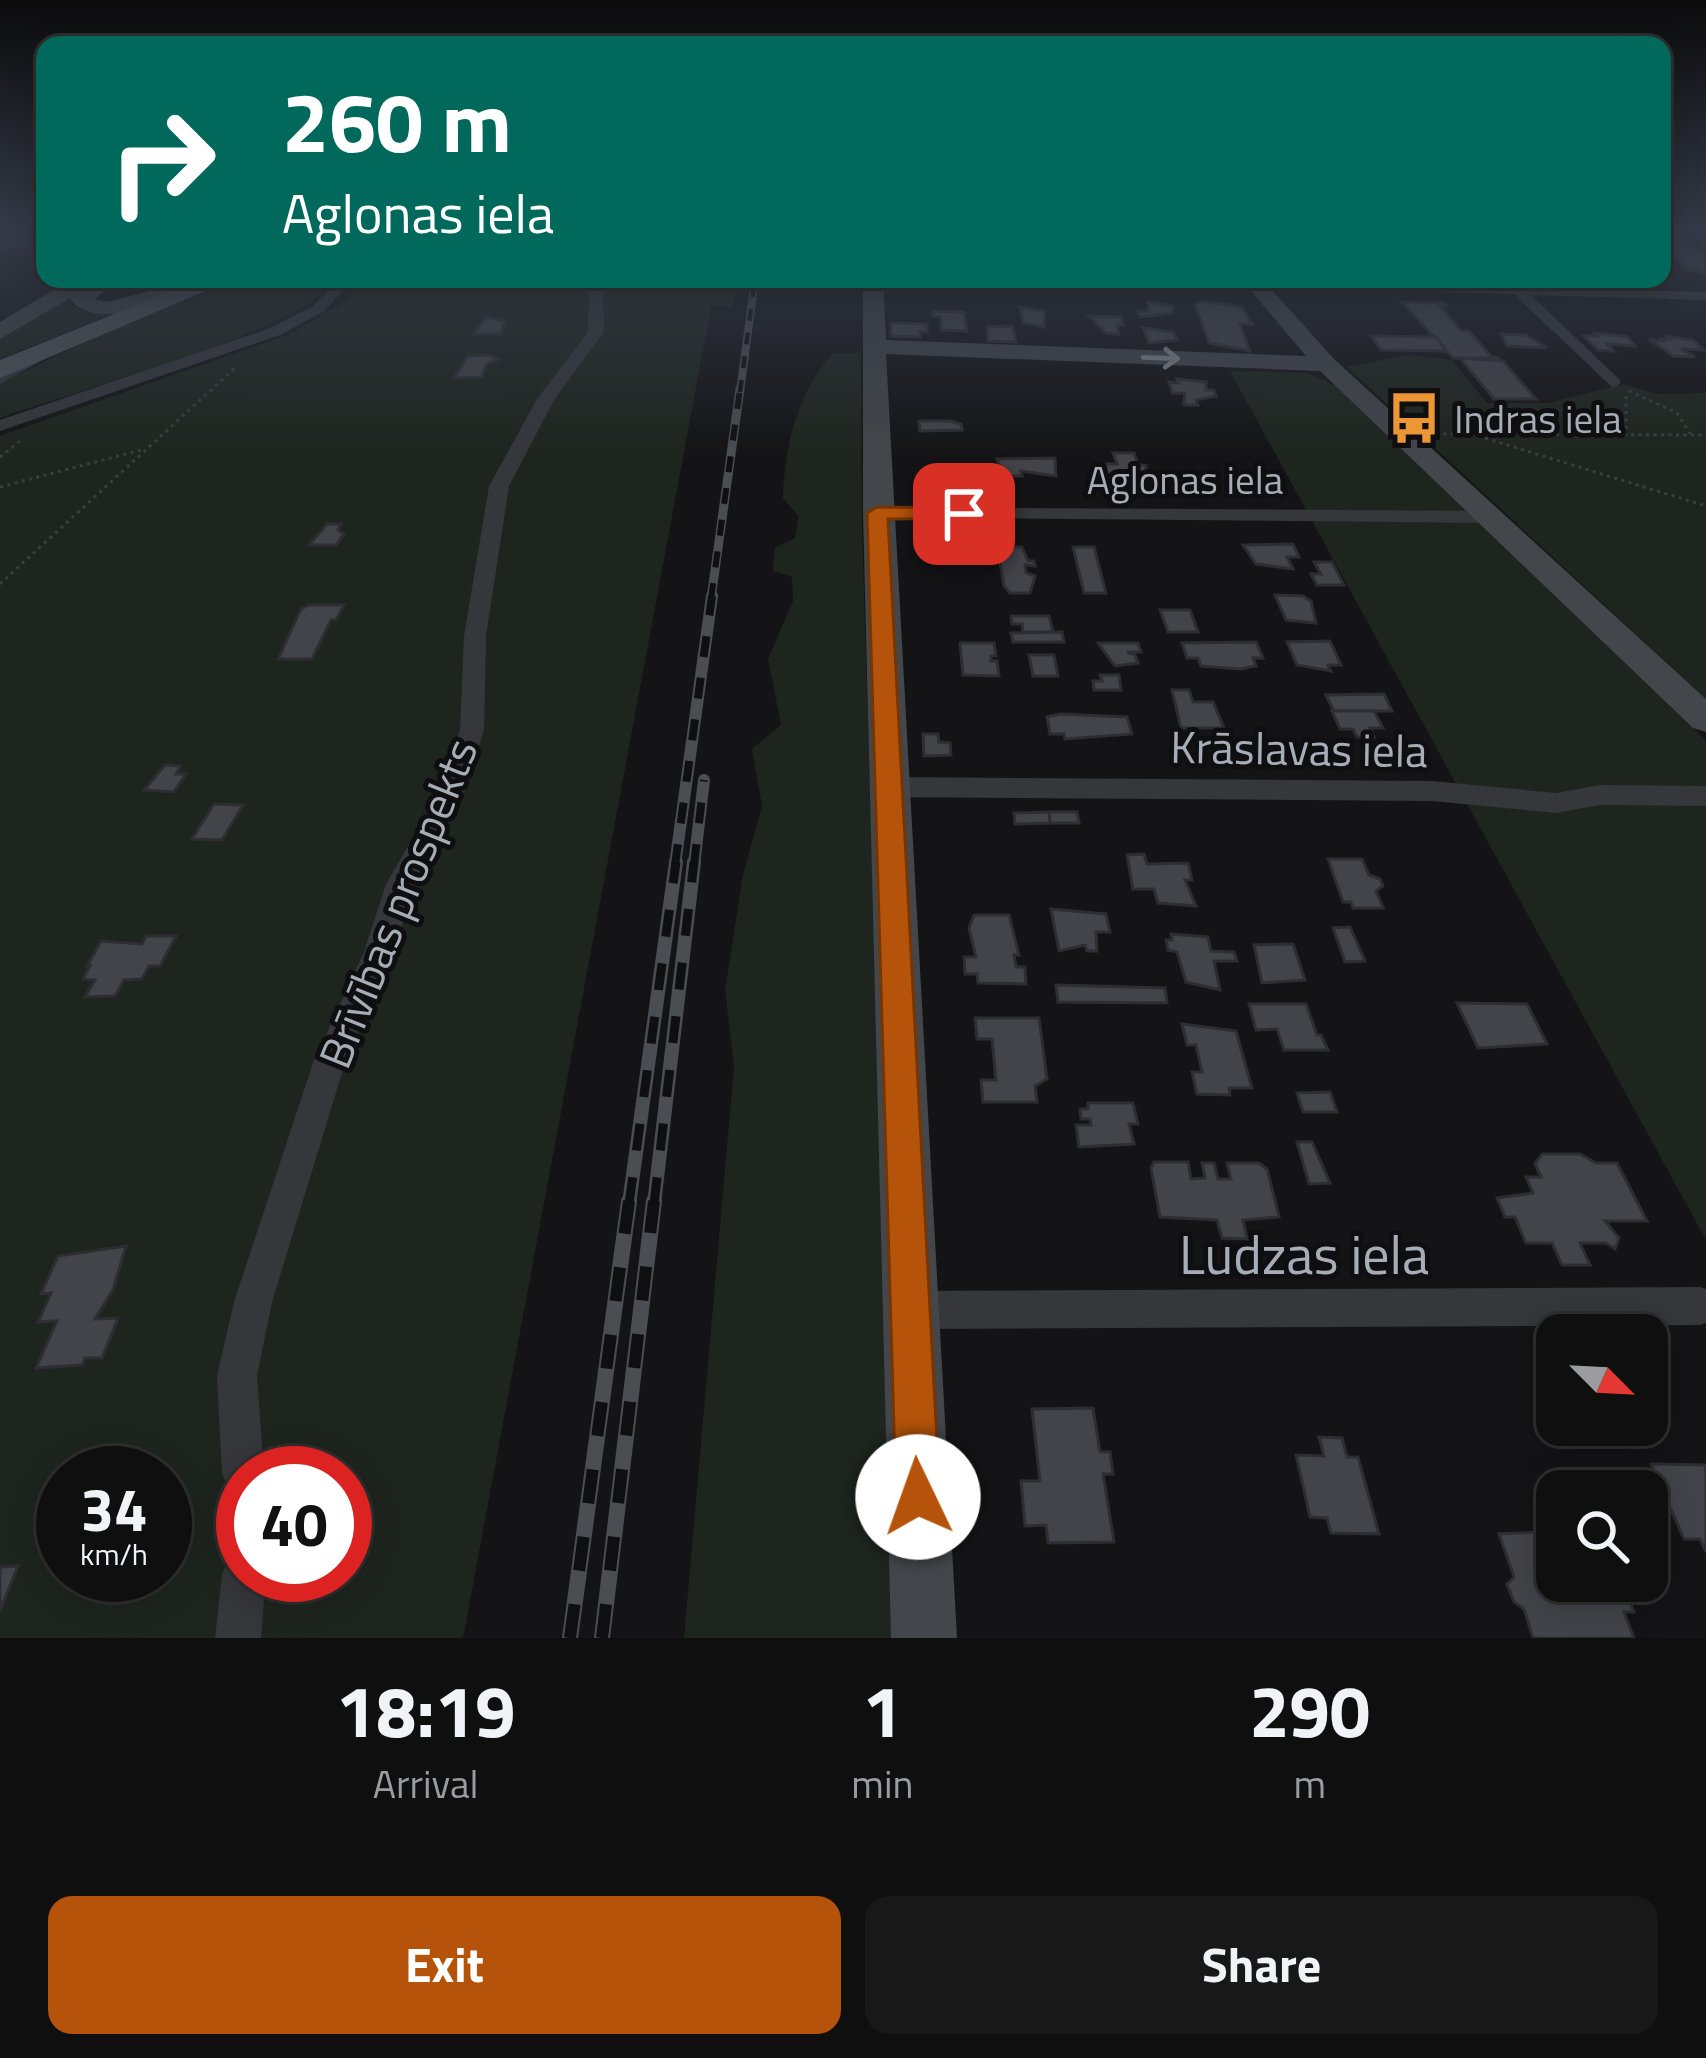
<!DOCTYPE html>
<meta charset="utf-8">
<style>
body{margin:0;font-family:"Titillium Web",sans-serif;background:#181819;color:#f1f3f6;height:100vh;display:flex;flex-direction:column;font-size:45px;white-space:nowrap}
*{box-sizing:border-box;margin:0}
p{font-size:39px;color:#9b9c9f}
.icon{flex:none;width:66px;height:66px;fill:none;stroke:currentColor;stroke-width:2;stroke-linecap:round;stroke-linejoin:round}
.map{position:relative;height:1638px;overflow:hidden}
.side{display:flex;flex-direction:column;background:#0f0f10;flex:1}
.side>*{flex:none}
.hud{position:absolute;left:36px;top:36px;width:1635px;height:252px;border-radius:24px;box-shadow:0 6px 30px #0003,0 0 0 3px #2f2f30;background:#00695c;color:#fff;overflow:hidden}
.needle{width:78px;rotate:114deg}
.tools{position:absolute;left:1536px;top:1314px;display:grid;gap:24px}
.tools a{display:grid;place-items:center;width:132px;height:132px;border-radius:24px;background:#0f0f10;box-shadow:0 6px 30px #0003,0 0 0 3px #2f2f30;font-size:60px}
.speed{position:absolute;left:36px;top:1446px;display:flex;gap:24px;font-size:60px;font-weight:700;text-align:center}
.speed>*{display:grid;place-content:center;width:156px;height:156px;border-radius:50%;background:#0f0f10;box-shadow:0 6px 30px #0003,0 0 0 3px #2f2f30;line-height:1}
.speed small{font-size:30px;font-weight:400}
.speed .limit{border:18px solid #d22;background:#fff;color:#111}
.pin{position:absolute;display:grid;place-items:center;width:102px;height:102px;color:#fff;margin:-51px;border-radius:24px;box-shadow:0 6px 18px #0006}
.me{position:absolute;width:132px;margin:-66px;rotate:357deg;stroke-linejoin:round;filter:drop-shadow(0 0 9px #0008)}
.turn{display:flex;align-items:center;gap:42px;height:252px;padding:0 48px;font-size:54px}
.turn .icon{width:156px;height:156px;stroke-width:2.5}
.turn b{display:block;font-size:84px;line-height:102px}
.eta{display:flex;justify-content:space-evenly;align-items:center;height:204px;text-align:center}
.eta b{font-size:72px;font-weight:700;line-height:84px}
.primary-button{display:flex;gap:24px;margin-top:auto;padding:24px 48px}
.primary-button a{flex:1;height:138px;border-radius:24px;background:#b45309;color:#fff;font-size:48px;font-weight:700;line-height:138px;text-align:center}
.primary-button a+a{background:#181819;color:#f1f3f6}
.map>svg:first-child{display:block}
.green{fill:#1e251e;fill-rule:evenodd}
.building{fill:#434449;stroke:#2e2e32;stroke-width:3}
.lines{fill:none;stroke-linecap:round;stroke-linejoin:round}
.path{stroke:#3b3e41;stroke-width:3;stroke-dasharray:3 4.5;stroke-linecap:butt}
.street{fill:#35373b;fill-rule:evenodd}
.secondary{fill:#43464a;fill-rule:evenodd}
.primary{fill:#515459;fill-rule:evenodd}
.rail-far4-casing{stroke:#4a4d51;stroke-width:8}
.rail-far3-casing{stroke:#4a4d51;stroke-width:9}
.rail-far2-casing{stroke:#4a4d51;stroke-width:12}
.rail-far1-casing{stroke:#4a4d51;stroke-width:14}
.rail-casing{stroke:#4a4d51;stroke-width:16}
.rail-far4{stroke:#0f0f11;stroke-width:4.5;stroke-dasharray:12;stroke-linecap:butt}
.rail-far3{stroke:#0f0f11;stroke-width:6;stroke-dasharray:16;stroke-linecap:butt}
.rail-far2{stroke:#0f0f11;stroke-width:8;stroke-dasharray:21;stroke-linecap:butt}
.rail-far1{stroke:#0f0f11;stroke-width:9;stroke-dasharray:27;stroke-linecap:butt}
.rail{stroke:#0f0f11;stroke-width:12;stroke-dasharray:34;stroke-linecap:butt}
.oneway{stroke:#838990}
.route{fill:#b45309;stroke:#753606;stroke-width:3}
.labels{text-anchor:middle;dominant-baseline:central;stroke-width:10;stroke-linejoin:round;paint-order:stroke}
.far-poi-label{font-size:39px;fill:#a6adb6;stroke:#0f0f11;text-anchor:start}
.far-street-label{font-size:39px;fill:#a6adb6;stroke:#0f0f11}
.street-label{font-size:45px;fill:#a6adb6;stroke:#0f0f11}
.near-street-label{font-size:54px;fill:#a6adb6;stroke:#0f0f11}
</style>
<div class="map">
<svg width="1706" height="1638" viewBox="0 0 1706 1638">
<rect width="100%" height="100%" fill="#141416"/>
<g class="green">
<path d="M95 279 70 305 87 312 118 311 0 359V338Z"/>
<path d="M244 279H336C300 333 71 392 0 418V383L121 325Z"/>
<path d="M364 279H738L733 307H711L463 1638H0V436L290 334 343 303ZM63 1473H165V1575H63ZM243 1473H345V1575H243Z"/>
<path d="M833 353H861L862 529 897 1638H684L734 1067 725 990 743 875 762 806 752 749 781 725 768 659 793 601 792 577 773 571 775 548 795 538 799 517 783 498C785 445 797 393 833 353Z"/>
<path d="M1408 355 1452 360 1487 403H1549L1623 384 1657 394 1706 393V699L1347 367Z"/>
<path d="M1230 371 1308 373 1336 386 1706 740V1240Z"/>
</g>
<g class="building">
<path d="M1662 229 1674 232 1706 257V273L1687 269 1662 248Z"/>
<path d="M1202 301 1242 307 1252 324H1240L1250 351 1209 343 1195 305Z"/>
<path d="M1148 302 1172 306 1173 313 1140 317 1138 311H1148Z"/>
<path d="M1402 302 1444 303 1447 306H1440L1461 331H1469L1492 357 1500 358H1453Z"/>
<path d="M1020 307 1045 311 1044 327 1023 323Z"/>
<path d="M933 311 964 312 967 331 941 330V317L933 316Z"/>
<path d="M1089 316 1121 317 1123 325 1117 324 1119 334 1106 333Z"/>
<path d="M486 317 506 321 500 334H474Z"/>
<path d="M891 323 927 324V332H920V337L891 336Z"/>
<path d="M1012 326 1016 342 988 341 987 327Z"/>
<path d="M1143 328 1173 332 1177 340 1149 343Z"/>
<path d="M1595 333 1628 337 1635 346 1607 344 1613 351 1598 350 1584 336H1598Z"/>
<path d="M1501 334 1526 335 1547 348 1507 346Z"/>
<path d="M1371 336 1436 337 1447 351 1381 350Z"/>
<path d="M1667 336 1693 340 1704 350 1681 349 1695 357 1673 356 1649 339 1665 341 1662 339H1670Z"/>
<path d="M489 355 499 359 487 364 482 377 454 378 468 356Z"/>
<path d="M1460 358 1503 361 1536 399H1494Z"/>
<path d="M1177 379 1206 382V390H1214L1216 396 1196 400 1198 405H1184L1185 393H1172L1169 382 1179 383Z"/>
<path d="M919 421H950L961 424 962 430 920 431Z"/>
<path d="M1113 453H1134L1138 464 1146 466V477L1100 476 1097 464H1117Z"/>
<path d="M1055 458 1056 476 1021 471 1022 476H1004L997 459Z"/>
<path d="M943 471 971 475 972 488 934 493 933 475Z"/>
<path d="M327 524H341L338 530 344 534 336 545H309Z"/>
<path d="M1293 544 1299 557H1287L1293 569 1256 564 1243 545Z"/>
<path d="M1002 547H1022L1028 561H1034L1035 566 1025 565 1026 573 1035 576 1030 593H1010L1004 586 1000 562Z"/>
<path d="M1073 547H1094L1106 593H1084Z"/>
<path d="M1314 562H1332L1344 585H1317L1311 574H1321Z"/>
<path d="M1275 595 1303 596 1311 601 1316 623 1286 620Z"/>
<path d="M309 605H344L336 620H331L312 659H278L301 609Z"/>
<path d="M1160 610H1190L1198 632H1168Z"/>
<path d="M1011 616H1049L1053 632H1023L1022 624H1012Z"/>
<path d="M1062 632 1064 642H1013L1011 633Z"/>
<path d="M1330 641 1341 665H1328L1331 671 1297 665 1287 642Z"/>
<path d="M1256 642 1263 658H1253L1256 666 1241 669 1201 666 1198 658H1187L1182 643Z"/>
<path d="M960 643H994L996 656H991V661H997L999 676 963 675Z"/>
<path d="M1098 643H1138L1141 652H1127L1135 655 1138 663 1115 666Z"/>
<path d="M1029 655H1054L1058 676H1033Z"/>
<path d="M1100 675H1119L1121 690H1094L1093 681H1102Z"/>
<path d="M1172 690H1189L1193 702H1213L1224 728H1181Z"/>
<path d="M1384 694 1392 711H1334L1326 695Z"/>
<path d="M1332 711H1374L1383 728H1370L1374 737H1357L1353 729H1340Z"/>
<path d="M1060 714 1127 717 1132 734 1065 739 1064 734H1050L1047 717Z"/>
<path d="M923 734H938L939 742 950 743 951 755 924 756Z"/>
<path d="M165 765 181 766 176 774H186L174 792 144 790Z"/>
<path d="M214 804 243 805 222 840 192 839Z"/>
<path d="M1049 812H1077L1079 823H1050Z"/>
<path d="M1049 812 1050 823 1015 824 1014 813Z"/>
<path d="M1144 854 1147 864 1188 863 1192 880H1185L1196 906 1158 903 1154 889H1133L1127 855Z"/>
<path d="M1328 859H1362L1369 875 1380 879 1383 886 1376 891 1383 908H1353L1351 902H1343Z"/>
<path d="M1051 909 1106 914 1110 932H1096L1097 951H1087L1085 945 1059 951Z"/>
<path d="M974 915H1009L1019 955H1014L1016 967H1025L1026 984 978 983 977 974H965L964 957H976L969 928Z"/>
<path d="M1350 927 1365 961 1345 962 1333 928Z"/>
<path d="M1171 934 1208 937 1211 951 1234 952 1237 961H1214L1220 990 1186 982 1177 952 1168 950 1166 940H1172Z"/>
<path d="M146 936H176L160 966H149L142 979 124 980 115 996 85 997 95 980 83 979 90 966H87L101 941 142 944Z"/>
<path d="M1293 944 1305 980 1262 983 1254 945Z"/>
<path d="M1056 985 1165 988 1167 1003 1058 1002Z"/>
<path d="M1457 1003 1527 1004 1547 1044 1478 1048Z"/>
<path d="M1249 1004H1306L1317 1035H1321L1328 1050H1284L1277 1029 1256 1030Z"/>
<path d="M975 1018H1039L1047 1079 1035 1086 1037 1102H983L981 1080H996L992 1039H977Z"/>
<path d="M1182 1024 1236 1031 1252 1088H1229L1230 1095 1197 1094 1192 1072H1202L1196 1045H1187Z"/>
<path d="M1330 1092 1337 1112H1303L1297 1093Z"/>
<path d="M1088 1103H1133L1138 1124H1129L1134 1144 1079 1147 1076 1125H1091L1090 1119H1081L1080 1109H1088Z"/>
<path d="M1297 1142H1312L1330 1183 1309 1184Z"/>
<path d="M1542 1154H1580L1596 1163H1617L1647 1221H1605L1619 1238 1615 1249 1606 1243H1580L1590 1265H1562L1552 1243H1526L1515 1217H1505L1497 1198 1533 1193 1526 1177H1541L1535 1164Z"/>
<path d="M1154 1162H1188L1191 1179 1205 1178 1202 1163H1214L1218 1179H1231L1227 1163H1259L1267 1169 1279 1217 1243 1220 1247 1239 1222 1238 1217 1220 1160 1217 1151 1168Z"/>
<path d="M126 1246 113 1290 95 1319 118 1318 102 1358H85L82 1365 36 1368 57 1321 38 1322 51 1293 41 1294 58 1256Z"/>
<path d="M1093 1408 1100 1452H1110L1113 1474H1103L1114 1542 1048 1543 1046 1525 1025 1526 1021 1481H1040L1032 1409Z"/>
<path d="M1319 1437 1342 1438 1347 1457H1358L1379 1534 1331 1533 1327 1518 1310 1517 1296 1455 1324 1456Z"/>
<path d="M1651 1464 1706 1465V1552L1700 1539H1684Z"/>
<path d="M1557 1531V1581H1622L1634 1612H1624L1634 1638H1533L1524 1609 1514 1602 1507 1584 1514 1577 1499 1534Z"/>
<path d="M18 1566 0 1611V1567Z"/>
</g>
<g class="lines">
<g class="path">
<path d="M1629 391 1677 413 1691 435"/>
<path d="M1626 396V435"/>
<path d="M1436 434 1706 435"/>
<path d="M1478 436 1706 506"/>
<path d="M0 457 20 441"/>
<path d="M0 487 145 449"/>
<path d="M0 584 237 366"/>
</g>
<g class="street">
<path d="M1687 229H1702L1706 243Z"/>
<path d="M45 238V246L0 249V241Z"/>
<path d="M339 279H354L323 312 280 335 0 431V420L268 329 313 306Z"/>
<path d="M589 279H603L604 332 554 400 509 486 486 636 484 730 463 797 414 886 394 952 345 1063 272 1302 257 1376 264 1473H243V1494L228 1488 222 1473 217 1376 234 1302 313 1063 364 952 386 884 437 796 460 730 464 636 489 486 537 399 588 332Z"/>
<path d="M1177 279 1706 292V300L1531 295 1619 379 1621 383 1613 388 1514 294 1184 283Z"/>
<path d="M48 346 62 349 0 384V372Z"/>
<path d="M877 507 1493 511 1503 517 1493 523 870 517 867 513Z"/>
<path d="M889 777 1432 781 1556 793 1600 785 1706 786V806L1600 805 1556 813 1432 801 889 797 876 787Z"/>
<path d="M1700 1287 1706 1289V1323L1700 1325 910 1329 896 1324 891 1310 896 1296 910 1291Z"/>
<path d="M243 1553V1575H266L261 1638H215L222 1575 228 1559Z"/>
</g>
<g class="secondary">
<path d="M72 279H117L95 299 107 302 193 280 204 286C179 304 88 332 70 298L0 339V322Z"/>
<path d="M863 279H883L886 340 1306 356 1241 279H1262L1334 359 1706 699V732L1693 728 1320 371 886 354 957 1638H891L863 513Z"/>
</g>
<path class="primary" d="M201 279H234L0 378V360Z"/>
<g class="rail-far4-casing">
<path id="rail-far4" d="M740 392 755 279"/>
</g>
<g class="rail-far3-casing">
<path id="rail-far3" d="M711 599 740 389"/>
</g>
<g class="rail-far2-casing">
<g id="rail-far2">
<path d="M675 865 712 596"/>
<path d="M694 865 704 780"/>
</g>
</g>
<g class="rail-far1-casing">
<g id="rail-far1">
<path d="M629 1204 676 862"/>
<path d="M654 1204 694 862"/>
</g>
</g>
<g class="rail-casing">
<g id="rail">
<path d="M570 1638 629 1201"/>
<path d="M602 1638 654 1201"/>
</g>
</g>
<use href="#rail-far4" class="rail-far4"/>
<use href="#rail-far3" class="rail-far3"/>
<use href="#rail-far2" class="rail-far2"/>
<use href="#rail-far1" class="rail-far1"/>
<use href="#rail" class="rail"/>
</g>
<defs><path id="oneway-shaft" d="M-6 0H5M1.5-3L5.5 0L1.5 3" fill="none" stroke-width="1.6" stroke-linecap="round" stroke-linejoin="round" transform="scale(3)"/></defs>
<use class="oneway" href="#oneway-shaft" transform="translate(1161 358) rotate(2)"/>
<linearGradient id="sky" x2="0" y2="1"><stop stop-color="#0b0b0c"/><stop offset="0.5" stop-color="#343a47"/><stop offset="1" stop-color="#343a47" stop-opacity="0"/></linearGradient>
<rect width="1706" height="459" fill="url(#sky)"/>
<path class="route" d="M964 508 971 509V518L888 519 940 1497 933 1513 918 1519 903 1513 896 1497 867 513 877 507Z"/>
<defs>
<g id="bus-bare" transform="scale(4.14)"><path d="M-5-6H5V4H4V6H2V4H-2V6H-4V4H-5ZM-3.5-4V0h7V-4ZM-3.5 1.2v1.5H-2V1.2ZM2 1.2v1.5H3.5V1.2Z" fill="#ec9636" stroke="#0f0f11" stroke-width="2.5" paint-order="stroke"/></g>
</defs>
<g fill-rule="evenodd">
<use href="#bus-bare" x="1414" y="418"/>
</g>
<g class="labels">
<g class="far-poi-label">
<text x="1454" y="418">Indras iela</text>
</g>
<g class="far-street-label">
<text x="1185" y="479">Aglonas iela</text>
</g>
<g class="street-label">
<text transform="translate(1299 748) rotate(1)">Krāslavas iela</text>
<text transform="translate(397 903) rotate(-68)">Brīvības prospekts</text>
</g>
<g class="near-street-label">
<text x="1304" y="1254">Ludzas iela</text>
</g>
</g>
</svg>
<div class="tools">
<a><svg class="needle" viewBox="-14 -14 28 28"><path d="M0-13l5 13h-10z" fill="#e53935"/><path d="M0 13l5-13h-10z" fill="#9b9c9f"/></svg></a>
<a><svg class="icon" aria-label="search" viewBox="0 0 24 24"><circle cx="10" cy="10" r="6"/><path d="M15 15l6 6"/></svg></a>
</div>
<div class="speed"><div>34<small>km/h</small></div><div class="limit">40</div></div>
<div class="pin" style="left:964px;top:514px;background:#d93025"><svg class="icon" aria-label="arrive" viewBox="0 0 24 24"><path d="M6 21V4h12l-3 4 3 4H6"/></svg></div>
<svg class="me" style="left:918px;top:1497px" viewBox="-20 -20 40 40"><circle r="19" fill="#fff"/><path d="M0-13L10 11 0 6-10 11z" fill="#b45309"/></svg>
<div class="hud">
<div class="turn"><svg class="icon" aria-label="right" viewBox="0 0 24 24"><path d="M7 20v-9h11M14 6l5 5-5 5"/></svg><div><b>260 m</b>Aglonas iela</div></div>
</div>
</div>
<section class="side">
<div class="eta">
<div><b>18:19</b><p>Arrival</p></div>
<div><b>1</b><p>min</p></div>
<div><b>290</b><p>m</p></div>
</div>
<div class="primary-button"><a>Exit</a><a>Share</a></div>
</section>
